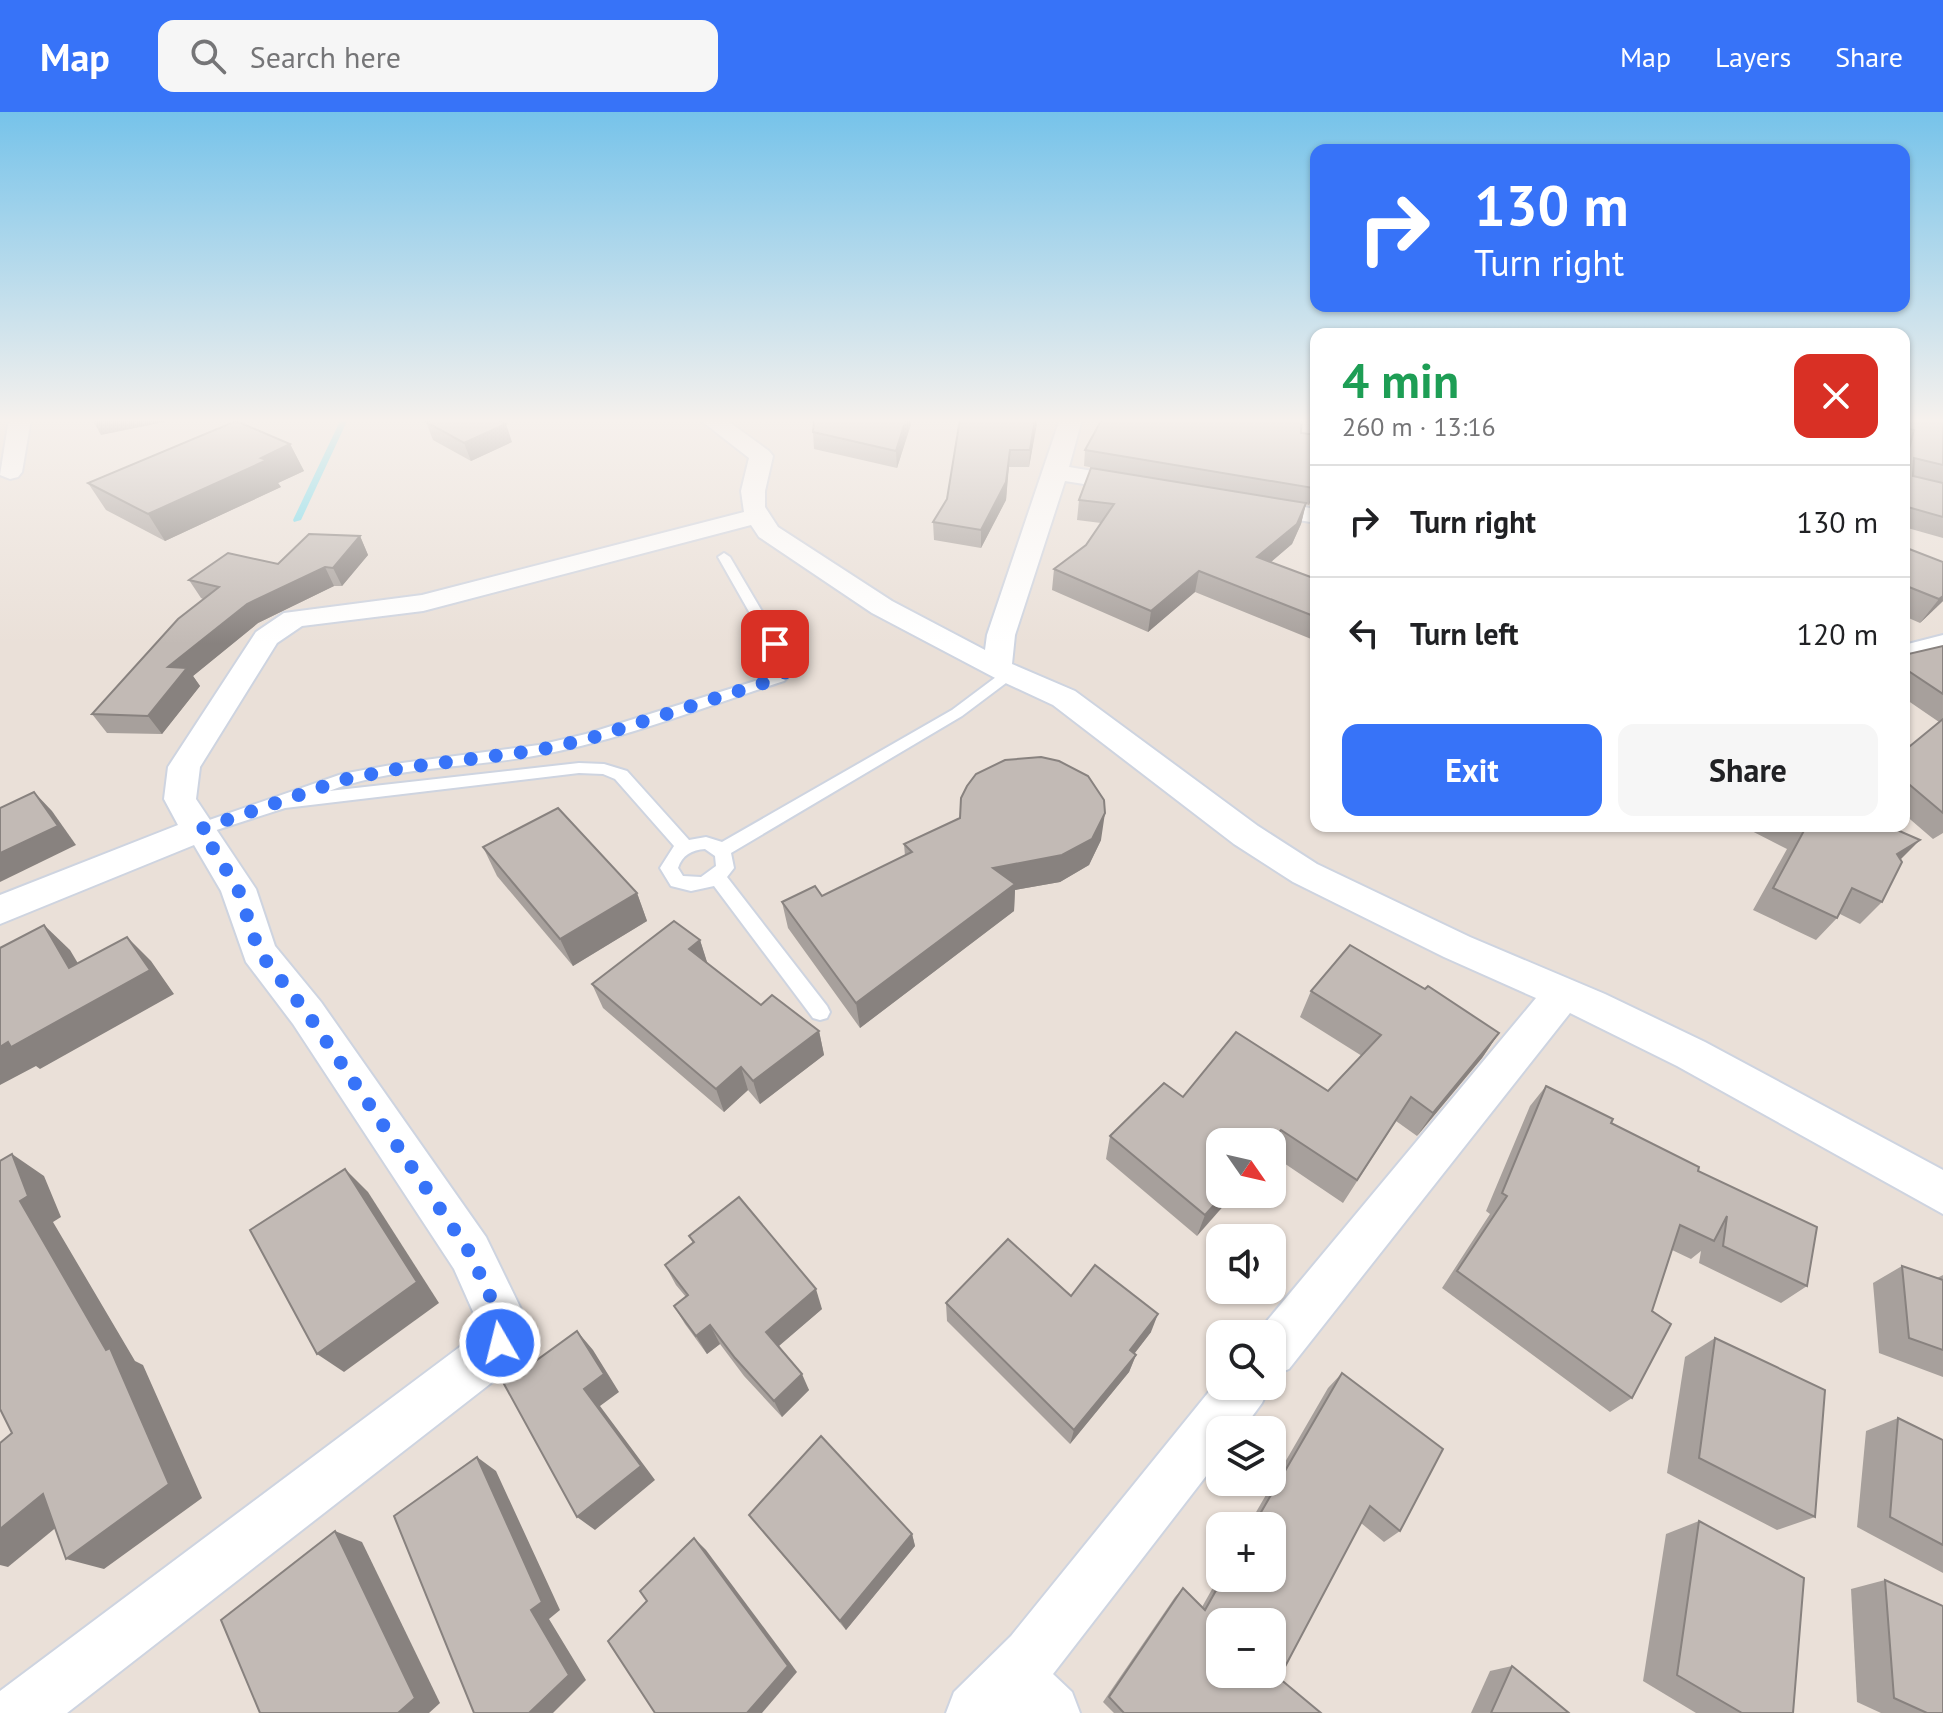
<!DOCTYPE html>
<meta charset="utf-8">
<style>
body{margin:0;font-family:"PT Sans",sans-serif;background:#f6f6f6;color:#202124;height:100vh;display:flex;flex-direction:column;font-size:30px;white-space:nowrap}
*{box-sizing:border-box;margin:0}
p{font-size:26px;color:#757577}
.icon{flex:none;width:44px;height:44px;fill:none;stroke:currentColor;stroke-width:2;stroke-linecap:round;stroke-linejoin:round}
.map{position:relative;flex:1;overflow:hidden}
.panel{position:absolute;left:1310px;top:216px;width:600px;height:504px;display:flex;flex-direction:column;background:#fff;border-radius:16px;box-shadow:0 2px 6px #0004}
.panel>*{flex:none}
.top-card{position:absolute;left:1310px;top:32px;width:600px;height:168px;border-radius:16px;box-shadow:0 2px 6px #0004;background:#3773f8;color:#fff;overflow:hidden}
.needle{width:52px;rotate:124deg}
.tools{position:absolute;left:1206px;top:1016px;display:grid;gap:16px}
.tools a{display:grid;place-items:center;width:80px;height:80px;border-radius:16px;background:#fff;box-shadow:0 2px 6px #0004;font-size:40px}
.pin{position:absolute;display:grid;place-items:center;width:68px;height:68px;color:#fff;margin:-34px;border-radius:16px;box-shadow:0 4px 12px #0006}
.me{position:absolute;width:88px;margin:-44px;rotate:352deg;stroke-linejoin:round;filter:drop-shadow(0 0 6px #0008)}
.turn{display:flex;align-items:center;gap:28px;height:168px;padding:0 32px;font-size:36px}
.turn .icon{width:104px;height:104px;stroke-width:2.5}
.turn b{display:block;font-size:56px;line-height:68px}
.round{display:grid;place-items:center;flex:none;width:84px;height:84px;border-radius:16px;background:#f6f6f6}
.summary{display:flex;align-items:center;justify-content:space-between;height:136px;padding:0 32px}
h1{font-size:48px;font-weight:800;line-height:60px;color:#1e9e55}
.action{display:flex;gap:16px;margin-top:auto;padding:16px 32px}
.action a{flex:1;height:92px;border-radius:16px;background:#3773f8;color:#fff;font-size:32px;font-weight:800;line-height:92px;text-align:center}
.action a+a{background:#f6f6f6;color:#202124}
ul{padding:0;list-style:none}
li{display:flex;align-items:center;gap:24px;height:112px;padding:0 32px;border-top:2px solid #e0e0e0}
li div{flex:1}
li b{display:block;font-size:30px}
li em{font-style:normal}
header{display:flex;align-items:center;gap:48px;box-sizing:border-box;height:112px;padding:0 40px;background:#3773f8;color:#fff}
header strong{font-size:38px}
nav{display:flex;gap:44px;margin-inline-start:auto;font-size:28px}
.search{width:560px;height:72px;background:#f6f6f6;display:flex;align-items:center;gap:20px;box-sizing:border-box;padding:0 28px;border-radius:16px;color:#757577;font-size:30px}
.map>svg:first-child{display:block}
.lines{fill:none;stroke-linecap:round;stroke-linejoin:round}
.stream{fill:#6bdaed;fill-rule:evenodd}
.lane-casing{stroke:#ced4e0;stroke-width:4}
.street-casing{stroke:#ced4e0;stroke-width:4}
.lane{fill:#fff;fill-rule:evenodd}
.street{fill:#fff;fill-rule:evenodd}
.wall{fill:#a7a09c}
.shaded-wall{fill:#88827f}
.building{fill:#c2bab5;stroke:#88827f;stroke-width:2;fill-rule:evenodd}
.route{stroke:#3773f8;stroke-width:14;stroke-dasharray:0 25.2}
</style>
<header>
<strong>Map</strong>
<div class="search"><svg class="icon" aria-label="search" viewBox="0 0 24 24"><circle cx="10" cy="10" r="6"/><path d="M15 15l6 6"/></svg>Search here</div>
<nav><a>Map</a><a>Layers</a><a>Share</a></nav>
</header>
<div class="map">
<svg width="1943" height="1601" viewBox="0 0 1943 1601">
<rect width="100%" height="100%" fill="#eae0d8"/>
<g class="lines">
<path class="stream" d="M341 307H348L301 408 294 410 293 408Z"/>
<g class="lane-casing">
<path id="lane" d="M724 441 730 445 796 557 784 569C704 595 622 628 539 643 470 656 395 654 329 679L579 651 604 652 627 659 689 728 706 725 722 730 952 598 1004 559H1014V565L962 604 731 741 734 756 727 765 827 894 830 900 827 906 820 908 813 906 714 774 691 779 671 774 660 756 674 734 615 667 603 662 579 661 285 696 201 723 193 717 195 713 342 662 402 651 539 633 586 622 774 563 781 556 718 445ZM705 737 715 744 716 754 701 765 683 764 678 756C682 743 692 738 705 737Z"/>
</g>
<g class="street-casing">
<g id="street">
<path d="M9 307H31L22 360 18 365 10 367 0 363Z"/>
<path d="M699 307H725L769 339 773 344 765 379V395L778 415 892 489 985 538 987 523 1060 307H1082L1069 355 1134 366 1142 368 1146 373 1142 378 1134 380 1065 369 1015 523 1012 552 1075 579 1258 714 1317 752 1470 825 1605 882 1705 930 1943 1058V1102L1677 954 1570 901 1289 1257 1272 1264V1222H1256L1536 886 1444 845 1293 770 1234 732 1053 593 999 568 872 501 759 425 751 413 423 499 302 514 277 531 200 655 196 687 256 777 275 834 321 890 486 1125 520 1195 527 1212 524 1231 517 1248 495 1268 67 1601H0V1579L461 1234 478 1218 479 1213 454 1157 293 912 246 850 221 779 194 733 0 812V783L178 713 164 687 168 655 256 520 284 501 422 483 744 400 741 379 749 346Z"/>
<path d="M1255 387 1316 397V411L1246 399 1243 394 1246 389Z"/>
<path d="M1943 523V541L1904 551V533Z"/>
<path d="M1220 1266V1274H1270L1262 1291 1242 1318H1220V1346L1053 1562 1072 1580 1080 1601H946L954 1580 1011 1524Z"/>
</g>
</g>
<use href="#lane" class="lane"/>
<use href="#street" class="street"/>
</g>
<g class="wall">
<path d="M814 307H911V312L897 356 814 337 813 320Z"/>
<path d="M960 307H1037L1029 355H1009L1006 388 981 436 934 428 933 410 947 387Z"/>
<path d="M1904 307H1943V426L1904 415Z"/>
<path d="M426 310 512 330 471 349 433 328Z"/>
<path d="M1301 321 1316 323V376L1309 393 1306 392 1301 412 1292 432 1271 450 1316 467V529L1195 480 1148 520 1052 478 1054 457 1086 433 1101 411 1077 408 1079 388 1132 363 1084 354 1085 338Z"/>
<path d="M290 332 304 359 278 371 281 375 165 429 106 398 88 371Z"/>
<path d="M360 424 368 443 342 474H334L258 511 193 564 200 574 162 622 107 621 92 602 203 487 201 486 189 468 278 452Z"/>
<path d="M1904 435 1943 489 1920 511 1904 504Z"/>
<path d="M1943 534V721L1933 727 1904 702V639L1939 610 1904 586V543Z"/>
<path d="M1742 714H1888L1900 747 1882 790 1860 812 1840 802 1837 806 1816 828 1753 798 1787 737Z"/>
<path d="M1101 728 1089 753 1060 770 1015 778 1014 799 860 916 788 816 782 790 822 784 905 744 904 732Z"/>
<path d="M483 735 637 781 647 809 573 854 497 764Z"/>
<path d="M700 828 707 851 761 893 819 919 824 943 760 992 748 978 724 1000 603 896 592 872Z"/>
<path d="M1311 879 1499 921 1482 946 1417 1024 1396 1009 1343 1091 1272 1043V1030L1220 1082 1197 1124 1106 1047 1110 1024 1183 985 1328 979 1362 944 1300 905Z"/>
<path d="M1546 974 1698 1059 1807 1174 1781 1191 1699 1151 1701 1139 1691 1147 1672 1138 1652 1199 1632 1286 1610 1300 1442 1176 1490 1102 1486 1099 1530 994Z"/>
<path d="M689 1124 822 1197 779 1234 809 1278 782 1305 744 1264 720 1232 707 1242 685 1212 674 1194 686 1185 676 1173 665 1153 693 1131Z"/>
<path d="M1902 1154 1937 1166 1943 1163V1265L1879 1241 1873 1171Z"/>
<path d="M1071 1184 1151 1220 1134 1242 1136 1243 1129 1260 1070 1332 947 1209 946 1191Z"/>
<path d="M1715 1226 1815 1405 1777 1418 1667 1361 1685 1245Z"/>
<path d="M1342 1261 1400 1419 1384 1430 1361 1411 1279 1566 1321 1601H1114L1103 1590 1175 1485 1183 1476 1202 1495 1220 1463V1466H1272V1414H1248L1328 1276Z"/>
<path d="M1898 1306 1943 1328V1461L1857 1415 1866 1319Z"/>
<path d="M749 1403 912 1422 915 1434 846 1518Z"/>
<path d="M1699 1409 1793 1601H1696L1643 1569 1666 1422Z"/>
<path d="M1885 1468 1943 1601H1881L1857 1590 1851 1477Z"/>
<path d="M1512 1554 1569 1601H1471L1490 1559Z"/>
</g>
<g class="shaded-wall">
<path d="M92 307H179L101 323Z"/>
<path d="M906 307H911V312L897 356 896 339Z"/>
<path d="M1035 307H1037V312L1029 355 1030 338Z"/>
<path d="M506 312 512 330 471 349 464 331Z"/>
<path d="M290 332 304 359 278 371 281 375 165 429 148 402Z"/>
<path d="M1010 338 1006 388 981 436V418Z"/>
<path d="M1316 369V376L1309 393 1313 376Z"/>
<path d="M1306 391 1301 412 1292 432 1252 466 1257 445Z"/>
<path d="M360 424 368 443 342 474 333 456Z"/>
<path d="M325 455 334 474 258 511 193 564 200 574 162 622 148 604 168 555 247 492Z"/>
<path d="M1199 459 1195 480 1148 520 1151 499Z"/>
<path d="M1943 484V489L1920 511 1939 487Z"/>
<path d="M34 680 52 699 76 733 0 770V741Z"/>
<path d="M1105 701 1101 728 1089 753 1060 770 1015 778 1014 799 860 916 856 891 993 756Z"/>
<path d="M1920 728 1898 750 1897 742Z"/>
<path d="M637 781 647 809 573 854 560 827Z"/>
<path d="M44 813 70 838 95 880 69 856Z"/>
<path d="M127 825 151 849 174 882 40 957 36 954 0 973V935Z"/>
<path d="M700 828 708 853 689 837Z"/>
<path d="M819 919 824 943 760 992 753 969Z"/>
<path d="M1499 921 1482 946 1417 1024 1433 1001Z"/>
<path d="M741 955 748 978 724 1000 716 977Z"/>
<path d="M1281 1018 1272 1038V1030H1271Z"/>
<path d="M12 1042 44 1064 61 1105 53 1110 135 1249 143 1253 202 1386 104 1457 66 1447 106 1238 20 1089Z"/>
<path d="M345 1057 368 1080 439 1191 344 1260 317 1242Z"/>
<path d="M1224 1082H1234L1197 1124 1205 1103Z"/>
<path d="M816 1177 822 1197 774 1238 766 1220Z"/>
<path d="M1158 1202 1151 1220 1124 1255 1130 1238Z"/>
<path d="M710 1213 720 1232 707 1242 696 1224Z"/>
<path d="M577 1219 593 1238 619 1280 600 1294 655 1368 595 1418 577 1405 584 1277Z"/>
<path d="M1136 1243 1129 1260 1070 1332 1074 1318Z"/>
<path d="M802 1262 809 1278 782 1305 774 1289Z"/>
<path d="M477 1345 496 1359 560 1498 549 1507 586 1568 553 1601H529L531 1498Z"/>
<path d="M43 1382 81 1395 8 1455 0 1453V1417Z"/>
<path d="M335 1419 362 1430 440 1591 429 1601H398Z"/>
<path d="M912 1422 915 1434 846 1518 840 1509Z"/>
<path d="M694 1426 706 1438 797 1560 762 1601H747Z"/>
</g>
<g class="building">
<path d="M434 307H496L506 312 464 331 426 310Z"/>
<path d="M814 307H906L896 339 813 320Z"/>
<path d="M960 307H1035L1030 338H1010L1006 370 981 418 933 410 947 387Z"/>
<path d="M1102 307H1302L1301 321 1316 323V369L1313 376 1085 338Z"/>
<path d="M1904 307H1943V353L1914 346 1913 364 1943 371V405L1904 394V356L1914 318 1904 316Z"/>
<path d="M236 309 290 332 261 346 267 348 148 402 88 371Z"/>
<path d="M1091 356 1306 391 1297 412 1257 445 1316 467V505L1199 459 1151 499 1054 457 1086 433 1114 392 1079 388Z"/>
<path d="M309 422 360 424 333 456 325 455 247 492 168 555 187 556 148 604 92 602 178 507 219 475 189 468 228 441 278 452Z"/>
<path d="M1904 435 1943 450V484L1939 487 1904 473Z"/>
<path d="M1943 534V582L1904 556V543Z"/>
<path d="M1943 607V701L1904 668V639Z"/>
<path d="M1041 645 1059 649 1088 664 1104 688 1105 701 1092 727 1062 743 993 756 1015 772 856 891 782 790 815 774 822 784 912 740 904 732 960 706 961 686 967 674 976 662 1005 648Z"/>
<path d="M34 680 58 714 0 741V696Z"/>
<path d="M558 696 637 781 560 827 483 735Z"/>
<path d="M1804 714H1888L1920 728 1897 742 1902 750 1882 790 1852 776 1837 806 1773 776 1806 715Z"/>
<path d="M674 809 700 828 689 837 761 893 772 883 819 919 753 969 741 955 716 977 592 872Z"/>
<path d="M44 813 69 856 127 825 150 858 11 935 8 930 0 935V836Z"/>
<path d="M1350 833 1425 877 1428 874 1499 921 1433 1001 1411 985 1357 1068 1281 1018 1271 1030H1220V1082H1224L1205 1103 1110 1024 1164 971 1183 985 1236 920 1328 979 1381 923 1311 879Z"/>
<path d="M1546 974 1613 1007 1611 1011 1699 1055 1698 1059 1817 1115 1807 1174 1723 1134 1727 1104 1714 1129 1680 1113 1652 1199 1671 1212 1632 1286 1457 1159 1507 1084 1502 1081Z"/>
<path d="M12 1042 28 1084 20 1089 106 1238 110 1236 169 1372 66 1447 43 1382 0 1417V1331L12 1321 0 1297V1049Z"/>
<path d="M345 1057 417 1170 317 1242 250 1118Z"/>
<path d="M739 1085 816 1177 766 1220 802 1262 774 1289 735 1246 710 1213 696 1224 674 1194 688 1183 665 1153 694 1130 689 1124Z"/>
<path d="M1008 1127 1071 1184 1095 1153 1158 1202 1130 1238 1136 1243 1074 1318 946 1191Z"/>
<path d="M1902 1154 1943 1168V1238L1909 1226Z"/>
<path d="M577 1219 604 1262 584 1277 641 1354 577 1405 504 1272Z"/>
<path d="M1715 1226 1825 1278 1815 1405 1699 1346Z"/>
<path d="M1342 1261 1443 1337 1400 1419 1370 1394 1279 1566 1321 1601H1124L1109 1585 1183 1476 1205 1498 1223 1466H1272V1414H1253ZM1220 1510H1272V1562H1220Z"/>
<path d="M1898 1306 1943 1328V1433L1890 1405Z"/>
<path d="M821 1324 912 1422 840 1509 749 1403Z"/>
<path d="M477 1345 542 1490 531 1498 569 1563 529 1601H474L394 1404Z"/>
<path d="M1699 1409 1804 1466 1793 1601H1742L1677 1563Z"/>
<path d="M335 1419 415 1586 398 1601H260L221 1508Z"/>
<path d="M694 1426 788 1554 747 1601H655L608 1529 647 1489 640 1479Z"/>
<path d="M1885 1468 1943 1494V1601H1927L1894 1586Z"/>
<path d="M1512 1554 1569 1601H1491Z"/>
</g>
<linearGradient id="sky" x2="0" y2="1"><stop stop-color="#76c3ea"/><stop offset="0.58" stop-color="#f6f1ed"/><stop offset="1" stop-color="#f6f1ed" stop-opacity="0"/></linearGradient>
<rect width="1943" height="532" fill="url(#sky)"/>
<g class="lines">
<path class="route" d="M500 1231 503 1212 470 1141 307 901 259 840 238 777 201 717 342 668 402 656 539 638 588 627 779 566 789 557 775 532"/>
</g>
</svg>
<div class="tools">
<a><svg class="needle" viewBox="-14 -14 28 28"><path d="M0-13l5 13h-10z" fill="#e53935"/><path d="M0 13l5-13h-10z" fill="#757577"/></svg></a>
<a><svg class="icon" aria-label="sound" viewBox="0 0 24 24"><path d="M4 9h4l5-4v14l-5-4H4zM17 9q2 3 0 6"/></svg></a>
<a><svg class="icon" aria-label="search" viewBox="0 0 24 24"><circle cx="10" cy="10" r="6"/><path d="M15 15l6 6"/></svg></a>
<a><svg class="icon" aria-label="layers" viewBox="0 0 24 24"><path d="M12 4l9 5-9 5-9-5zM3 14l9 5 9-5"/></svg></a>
<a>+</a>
<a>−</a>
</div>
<div class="pin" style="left:775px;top:532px;background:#d93025"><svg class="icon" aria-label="arrive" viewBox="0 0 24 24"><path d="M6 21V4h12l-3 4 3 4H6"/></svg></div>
<svg class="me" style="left:500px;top:1231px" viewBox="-20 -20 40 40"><circle r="17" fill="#3773f8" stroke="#fff" stroke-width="3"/><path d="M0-11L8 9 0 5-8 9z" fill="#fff"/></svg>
<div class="top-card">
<div class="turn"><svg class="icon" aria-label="right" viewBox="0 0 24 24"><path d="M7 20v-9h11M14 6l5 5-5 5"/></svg><div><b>130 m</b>Turn right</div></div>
</div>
<section class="panel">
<div class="summary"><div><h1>4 min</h1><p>260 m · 13:16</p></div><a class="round" style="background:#d93025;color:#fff"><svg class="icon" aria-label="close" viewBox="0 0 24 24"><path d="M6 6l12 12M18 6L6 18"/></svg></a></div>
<ul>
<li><svg class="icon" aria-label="right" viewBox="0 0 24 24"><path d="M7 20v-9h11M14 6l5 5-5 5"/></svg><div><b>Turn right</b></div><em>130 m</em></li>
<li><svg class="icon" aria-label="left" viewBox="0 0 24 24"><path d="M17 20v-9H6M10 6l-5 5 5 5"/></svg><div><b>Turn left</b></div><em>120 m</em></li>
</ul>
<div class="action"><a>Exit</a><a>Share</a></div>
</section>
</div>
